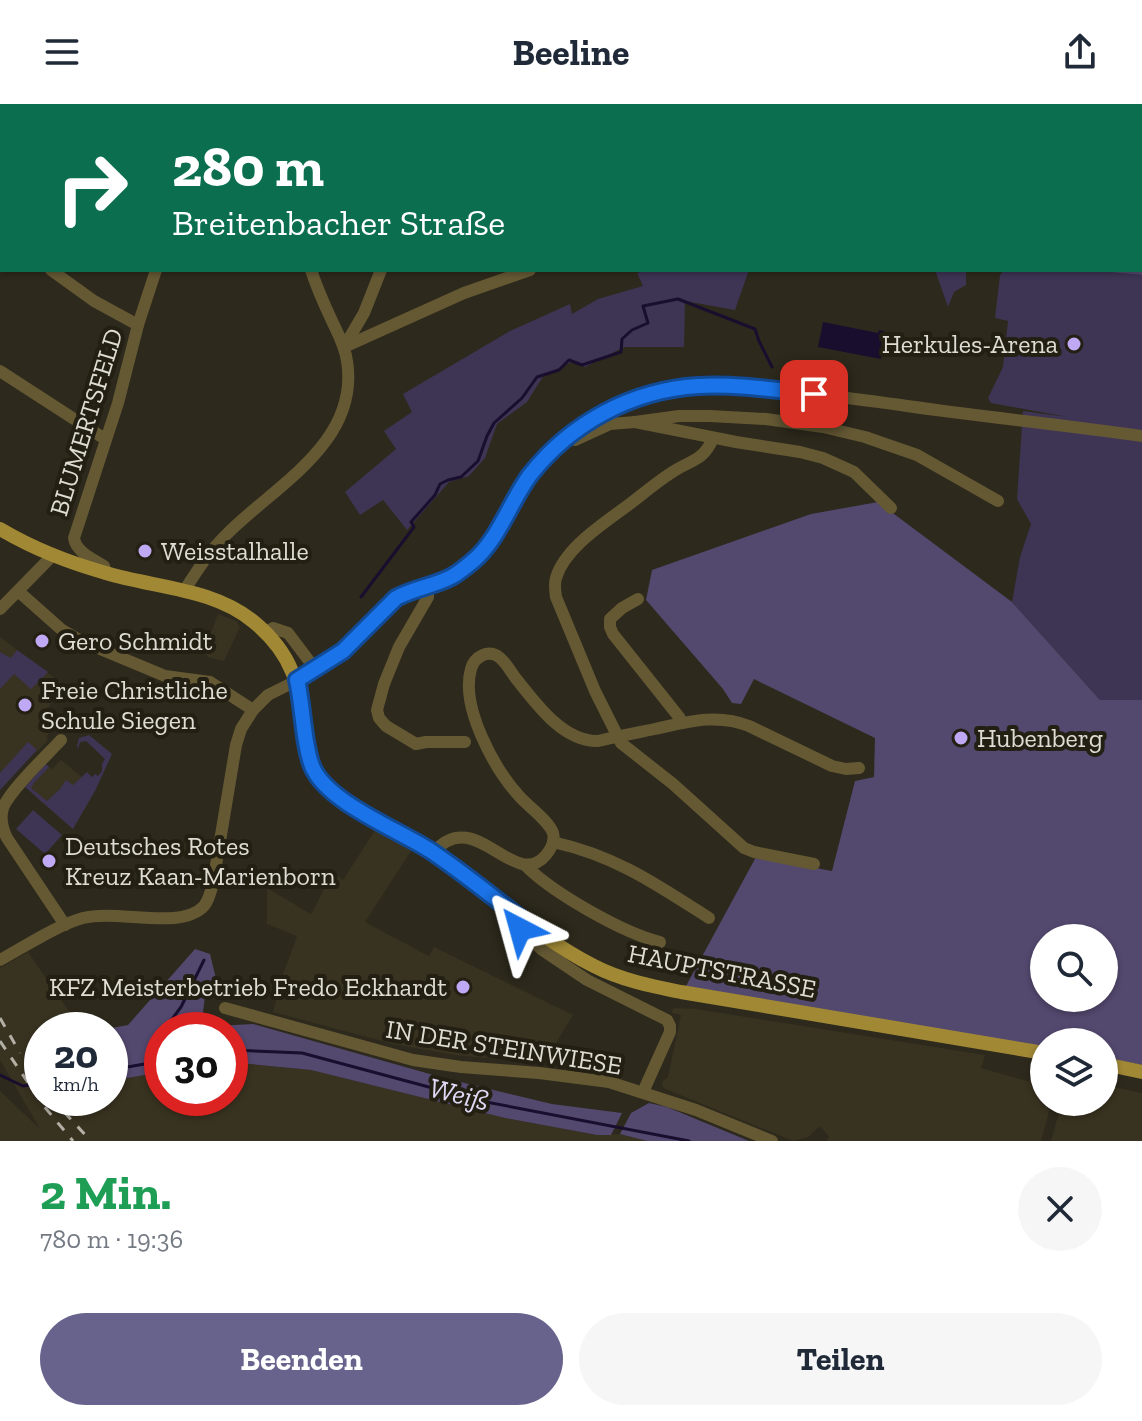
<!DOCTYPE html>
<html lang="de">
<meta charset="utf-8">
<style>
body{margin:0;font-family:"Zilla Slab",serif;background:#f6f6f7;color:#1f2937;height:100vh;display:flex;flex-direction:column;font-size:30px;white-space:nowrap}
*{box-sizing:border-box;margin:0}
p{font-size:26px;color:#747a83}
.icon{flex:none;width:44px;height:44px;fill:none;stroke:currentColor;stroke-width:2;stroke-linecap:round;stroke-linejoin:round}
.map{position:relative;height:1037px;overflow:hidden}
.sheet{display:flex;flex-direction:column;background:#fff;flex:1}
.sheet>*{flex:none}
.top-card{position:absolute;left:0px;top:0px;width:1142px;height:168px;box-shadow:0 2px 6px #0004;background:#0b6e4f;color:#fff;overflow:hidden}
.buttons{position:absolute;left:1030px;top:820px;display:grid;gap:16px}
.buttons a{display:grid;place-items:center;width:88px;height:88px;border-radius:50%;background:#fff;box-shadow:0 2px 6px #0004;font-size:40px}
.speed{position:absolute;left:24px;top:908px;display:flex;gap:16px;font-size:40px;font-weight:700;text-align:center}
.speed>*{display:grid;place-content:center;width:104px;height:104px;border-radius:50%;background:#fff;box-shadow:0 2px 6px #0004;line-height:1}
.speed small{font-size:20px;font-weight:400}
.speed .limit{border:12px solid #d22;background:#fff;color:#111}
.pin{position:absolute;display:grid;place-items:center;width:68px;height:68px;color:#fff;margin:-34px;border-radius:16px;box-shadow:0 4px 12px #0006}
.me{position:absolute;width:88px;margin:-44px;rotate:321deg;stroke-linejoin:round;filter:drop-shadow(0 0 6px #0008)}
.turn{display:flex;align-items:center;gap:28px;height:168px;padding:0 40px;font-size:36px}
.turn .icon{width:104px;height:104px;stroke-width:2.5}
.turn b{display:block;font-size:56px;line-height:68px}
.round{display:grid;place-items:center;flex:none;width:84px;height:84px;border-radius:42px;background:#f6f6f7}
.summary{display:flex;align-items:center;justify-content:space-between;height:136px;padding:0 40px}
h1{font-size:48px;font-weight:700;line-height:60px;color:#1e9e55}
.primary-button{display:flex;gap:16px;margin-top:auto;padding:16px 40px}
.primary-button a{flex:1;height:92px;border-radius:48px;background:#67638c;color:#fff;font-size:32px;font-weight:700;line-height:92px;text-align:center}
.primary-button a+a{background:#f6f6f7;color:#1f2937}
header{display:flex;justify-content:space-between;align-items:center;height:104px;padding:0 40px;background:#fff;font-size:36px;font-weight:700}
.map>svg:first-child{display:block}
.built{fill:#383220}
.green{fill:#3e3454}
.forest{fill:#53486e;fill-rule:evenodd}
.water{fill:#1a0e2f}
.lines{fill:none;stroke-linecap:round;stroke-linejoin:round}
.stream{stroke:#1a0e2f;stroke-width:3}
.minor{stroke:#655934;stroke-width:12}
.major{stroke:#a08835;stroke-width:14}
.rail{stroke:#b2afa5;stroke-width:3;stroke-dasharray:10 10;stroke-linecap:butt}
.route-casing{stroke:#114b97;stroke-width:20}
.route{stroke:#1a73e8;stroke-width:14}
.poi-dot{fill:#bfa9f4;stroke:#231f13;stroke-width:3}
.labels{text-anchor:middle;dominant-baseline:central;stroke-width:8;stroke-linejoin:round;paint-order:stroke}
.poi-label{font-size:26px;fill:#dedcd3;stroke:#231f13;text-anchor:start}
.street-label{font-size:26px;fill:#dedcd3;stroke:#231f13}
.water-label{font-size:28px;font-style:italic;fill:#e1daf6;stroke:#231f13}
</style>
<header><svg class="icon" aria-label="menu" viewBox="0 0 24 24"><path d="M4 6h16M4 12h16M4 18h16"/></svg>Beeline<svg class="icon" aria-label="share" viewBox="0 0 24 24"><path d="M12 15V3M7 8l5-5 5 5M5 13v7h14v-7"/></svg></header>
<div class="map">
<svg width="1142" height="1037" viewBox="0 0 1142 1037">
<rect width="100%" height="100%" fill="#2d291c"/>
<g class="built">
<path d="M218 510 236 517 240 523 224 557 207 553 205 544Z"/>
<path d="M0 533 61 579 53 587 58 592 42 610 55 622 46 633 48 636 38 647 36 646 0 686Z"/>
<path d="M61 656 96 685 73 725 36 693 37 690 30 684 43 669 49 663 52 665Z"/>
<path d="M377 723 413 744 365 818 429 852 434 843 573 911 544 959 454 951 393 940 273 908 283 870 297 832 267 820V784L311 810 333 768 343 776Z"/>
<path d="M28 848 82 926H42V942L27 947 42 972V994H110V977L162 968V994H230V959L250 960 311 966 505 1014 597 1031 620 1030 647 1037H0V987L40 1025 0 956V864Z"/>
<path d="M673 904 696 905 985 951 981 964 1044 982V998H1048L1049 1008 1041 1037H827L829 1033 820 1022 808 1033 793 1037 663 984 662 978 668 973 681 911 672 909Z"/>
<path d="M1104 981 1142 989V1037H1051L1062 998H1104Z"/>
</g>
<g class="green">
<rect x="698" y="0" width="300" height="2"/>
<path d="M649 166H749L735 206 685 197 684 243H624L585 263 574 257 544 271 527 298 497 320 485 354 469 372 449 378 407 426 383 396 360 411 345 388 396 345 384 327 412 308 403 290 510 227 570 200 572 210 598 195 643 182 637 169Z"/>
<path d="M935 166H966V181L954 188 948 203Z"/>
<path d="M1004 166H1086L1142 171V596H1100L1012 498 1020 453 1031 420 1017 395 1023 307 1068 313 991 299 988 294 1003 263 1008 217 995 214 1000 171Z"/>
<path d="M17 546 48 568 31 585 14 570 0 585V548L11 554Z"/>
<path d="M89 631 112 650 96 685 73 725 25 683 46 660 49 663 34 679 31 684 47 697 60 685 66 676 73 681 87 668 92 673 95 670 98 672 102 667V660L105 655 86 637 80 638 78 645 77 642 79 634Z"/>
<path d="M28 638 37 646 0 686V669Z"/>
<path d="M33 706 62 731 45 750 16 725Z"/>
</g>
<g class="forest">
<path d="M998 0H1142V171L1086 166H1140V2H998Z"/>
<path d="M878 398 1012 498 1100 596H1142V961L1104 954V938H1044V944L686 882 756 753 832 767 855 677 874 673 875 634 754 575 741 600 732 599 723 585 646 496 652 466 811 410ZM1044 834H1104V894H1044Z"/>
<path d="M195 845 210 850 218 883 205 892 203 908 215 922 253 920 444 974 552 1000 622 1009 611 1031H597L505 1014 311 966 250 960 230 959V926H162V968L110 977V926H101L128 921Z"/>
<path d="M649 999 667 1003 749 1037H647L620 1030 631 1009Z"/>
</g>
<path class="water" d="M823 218 878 229 879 226 886 228 881 255 818 243Z"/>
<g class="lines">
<g class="stream">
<path d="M361 493 414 423 411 418 435 391 440 380 448 376 461 373 478 357 487 332 494 319 522 294 537 273 559 266 569 256 582 261 621 248 622 235 632 226 648 219 643 202 678 195 755 225 759 237 772 263"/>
<path d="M164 926 181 903 204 856"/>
<path d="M230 946 302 949 481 997 689 1037"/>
<path d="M145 960 162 929"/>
<path d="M110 966 162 957"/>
<path d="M0 971 23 982 42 979"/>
</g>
<g class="minor">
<path d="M175 0 177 2"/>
<path d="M236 0 237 2"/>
<path d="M66 2V0"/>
<path d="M213 2 214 0"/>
<path d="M467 2 471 0"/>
<path d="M0 4 2 3"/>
<path d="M0 97 2 100"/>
<path d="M51 166 94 197 138 221"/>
<path d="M344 243 464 189 530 166"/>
<path d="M344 243 364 209 381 166"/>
<path d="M0 267 105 335"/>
<path d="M635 318 679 312H710L766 315 823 323 865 333 917 351 998 397"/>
<path d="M569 331 575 336 610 320 635 318 736 338 800 348 823 354 854 368 891 404"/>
<path d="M713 334C704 357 690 356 671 369 657 378 644 389 631 399 606 418 565 443 556 474 554 480 555 486 556 493L595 587 621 639 673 680 744 744 754 748 814 760"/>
<path d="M106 470 104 462C93 455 76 448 74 434L118 299 138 221 156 166"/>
<path d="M428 482V493L399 543 384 580 377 606 379 614 386 622 416 640 426 638H465"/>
<path d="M18 487 62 526 81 537 165 572 210 578 253 606"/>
<path d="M184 487C197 467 210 446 228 429 276 381 360 338 347 257 345 242 338 230 332 217 324 200 317 184 311 166"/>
<path d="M638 495 622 504 610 515V523L613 530 679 613 682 619"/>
<path d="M0 505 53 451"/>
<path d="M265 528 273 524 288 529 316 566"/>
<path d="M61 636C47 651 9 687 3 704 0 714 2 724 7 734L65 821"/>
<path d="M553 738C616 752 656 780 709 814"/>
<path d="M433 749C475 699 514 789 546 751 551 745 555 737 553 729 549 717 529 703 520 693 495 666 460 603 471 565 474 553 488 545 499 553 507 559 511 569 518 577 537 601 564 638 598 637 617 632 636 629 655 625 687 618 717 609 749 622L832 662 846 665 859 664"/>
<path d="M526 762C553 789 623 829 660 838"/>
<path d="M520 814V825L541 845 587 876 667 916 670 922V928L643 988"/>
<path d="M0 856C24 843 57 821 83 814 117 805 181 827 204 802 209 796 211 787 213 779L236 641 241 625 253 606 268 591 308 571 343 547 396 494C423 478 453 478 477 454 494 436 504 413 516 393 534 362 558 338 587 319 620 298 656 286 695 283 731 279 769 285 804 289 839 293 873 297 907 302 985 313 1064 321 1142 332"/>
<path d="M225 904 413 956 461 963 539 969 609 978 696 1006 772 1037"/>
</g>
<g class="major">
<path d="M0 425C32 444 70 459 106 469 155 484 213 484 254 518 294 551 299 582 306 630 308 643 309 658 317 670 338 703 398 725 431 747 486 784 535 832 594 862 621 876 651 882 681 888L1044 949"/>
<path d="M1104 960 1142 968"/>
</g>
<g class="rail">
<path d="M0 914 20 949"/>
<path d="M0 937 43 1001 73 1037"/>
<path d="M64 1008 91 1037"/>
</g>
</g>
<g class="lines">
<g class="route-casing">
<path id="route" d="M520 825V814C491 791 462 768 431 747 399 726 326 698 312 662 303 639 303 602 297 576L343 547 396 494C414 484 435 482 453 472 460 468 467 462 473 457 499 435 510 398 530 371 571 319 632 286 698 282 737 280 776 286 814 290"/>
</g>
<use href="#route" class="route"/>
</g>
<g class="poi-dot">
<circle cx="1074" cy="240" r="8"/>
<circle cx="145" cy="447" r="8"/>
<circle cx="42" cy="537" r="8"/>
<circle cx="25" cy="601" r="8"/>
<circle cx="961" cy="634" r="8"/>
<circle cx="49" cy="757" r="8"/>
<circle cx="463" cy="883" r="8"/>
</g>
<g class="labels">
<g class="poi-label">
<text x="1058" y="240" text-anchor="end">Herkules-Arena</text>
<text x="161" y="447">Weisstalhalle</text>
<text x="58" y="537">Gero Schmidt</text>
<text x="41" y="586">Freie Christliche<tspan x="41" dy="30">Schule Siegen</tspan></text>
<text x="977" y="634">Hubenberg</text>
<text x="65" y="742">Deutsches Rotes<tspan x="65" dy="30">Kreuz Kaan-Marienborn</tspan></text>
<text x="447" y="883" text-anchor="end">KFZ Meisterbetrieb Fredo Eckhardt</text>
</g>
<g class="street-label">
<text transform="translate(86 318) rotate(-73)">BLUMERTSFELD</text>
<text transform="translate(722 867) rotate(11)">HAUPTSTRASSE</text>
<text transform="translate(504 943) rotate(9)">IN DER STEINWIESE</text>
</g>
<g class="water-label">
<text transform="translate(459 990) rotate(14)">Weiß</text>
</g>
</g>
</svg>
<div class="buttons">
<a><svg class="icon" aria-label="search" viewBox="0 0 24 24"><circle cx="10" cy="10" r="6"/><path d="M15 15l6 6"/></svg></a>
<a><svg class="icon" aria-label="layers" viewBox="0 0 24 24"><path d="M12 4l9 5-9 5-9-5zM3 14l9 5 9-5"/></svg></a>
</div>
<div class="speed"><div>20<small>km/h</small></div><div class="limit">30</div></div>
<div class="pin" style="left:814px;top:290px;background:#d93025"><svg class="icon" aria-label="arrive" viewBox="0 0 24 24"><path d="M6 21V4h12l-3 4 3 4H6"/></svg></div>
<svg class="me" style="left:520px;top:825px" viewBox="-20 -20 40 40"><path d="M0-17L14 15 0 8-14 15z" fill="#1a73e8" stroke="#fff" stroke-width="4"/></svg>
<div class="top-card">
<div class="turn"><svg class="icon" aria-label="right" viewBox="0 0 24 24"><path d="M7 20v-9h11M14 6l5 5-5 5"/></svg><div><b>280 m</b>Breitenbacher Straße</div></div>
</div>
</div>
<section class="sheet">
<div class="summary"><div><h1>2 Min.</h1><p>780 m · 19:36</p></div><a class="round"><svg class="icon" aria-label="close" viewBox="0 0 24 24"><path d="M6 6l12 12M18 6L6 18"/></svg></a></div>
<div class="primary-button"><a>Beenden</a><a>Teilen</a></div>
</section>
